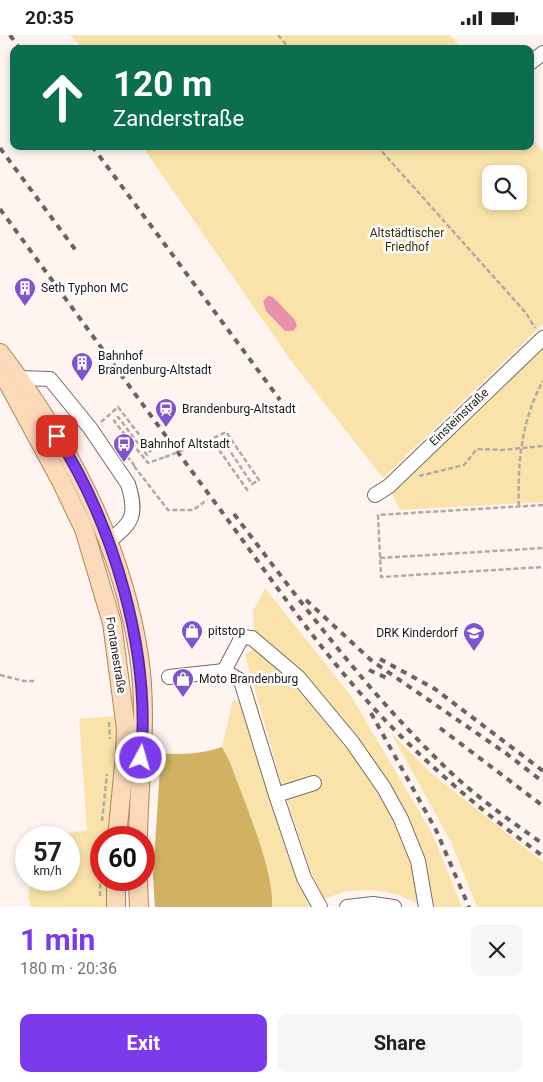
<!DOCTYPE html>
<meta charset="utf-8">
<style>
body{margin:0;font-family:Roboto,sans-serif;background:#f6f6f6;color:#202124;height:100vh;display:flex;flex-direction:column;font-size:19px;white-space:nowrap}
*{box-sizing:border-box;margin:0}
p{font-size:16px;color:#757577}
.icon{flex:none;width:28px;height:28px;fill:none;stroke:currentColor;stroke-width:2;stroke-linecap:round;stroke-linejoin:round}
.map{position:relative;height:872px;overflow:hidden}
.drawer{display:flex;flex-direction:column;background:#fff;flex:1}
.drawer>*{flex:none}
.banner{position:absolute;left:10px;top:10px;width:524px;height:105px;border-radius:10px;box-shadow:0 2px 8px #0003;background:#0b6e4f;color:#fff;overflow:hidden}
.controls{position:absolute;left:482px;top:130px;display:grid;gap:10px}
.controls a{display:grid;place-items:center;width:45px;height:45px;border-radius:10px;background:#fff;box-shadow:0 2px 8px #0003;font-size:25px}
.speed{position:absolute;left:15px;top:791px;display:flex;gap:10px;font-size:25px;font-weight:700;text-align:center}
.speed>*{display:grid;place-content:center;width:65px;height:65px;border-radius:50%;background:#fff;box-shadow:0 2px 8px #0003;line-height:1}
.speed small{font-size:12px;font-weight:400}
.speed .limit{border:8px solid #d22;background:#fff;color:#111}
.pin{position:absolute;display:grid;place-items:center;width:42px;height:42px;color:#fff;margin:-21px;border-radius:10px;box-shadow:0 2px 8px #0006}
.me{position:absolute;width:55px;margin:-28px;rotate:6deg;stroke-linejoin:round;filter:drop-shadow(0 0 4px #0008)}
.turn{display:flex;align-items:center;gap:18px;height:105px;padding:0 20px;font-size:22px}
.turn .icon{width:65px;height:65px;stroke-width:2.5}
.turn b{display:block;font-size:35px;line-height:42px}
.round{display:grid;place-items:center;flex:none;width:52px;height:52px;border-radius:10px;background:#f6f6f6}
.head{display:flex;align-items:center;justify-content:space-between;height:85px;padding:0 20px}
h1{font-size:30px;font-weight:700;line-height:38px;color:#7c3aed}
.button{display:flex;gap:10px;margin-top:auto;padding:10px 20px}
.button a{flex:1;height:58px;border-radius:10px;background:#7c3aed;color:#fff;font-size:20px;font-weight:700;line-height:58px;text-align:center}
.button a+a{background:#f6f6f6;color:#202124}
.status{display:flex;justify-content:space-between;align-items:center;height:35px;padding:0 25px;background:#fff;direction:ltr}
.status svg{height:14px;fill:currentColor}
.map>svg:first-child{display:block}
.green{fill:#fae3aa;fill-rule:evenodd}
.forest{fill:#d1b263}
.water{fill:#e792aa}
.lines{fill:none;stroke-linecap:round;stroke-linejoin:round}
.minor-casing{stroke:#766b66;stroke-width:16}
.major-casing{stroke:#ab8661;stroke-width:20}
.path{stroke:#b2a9a5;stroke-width:2.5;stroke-dasharray:5 2.5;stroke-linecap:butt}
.minor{stroke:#fff;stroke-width:14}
.major{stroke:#fadab9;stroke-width:18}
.rail{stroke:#6a6360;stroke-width:4;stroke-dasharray:6 6;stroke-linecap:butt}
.path-bridge{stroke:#b2a9a5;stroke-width:2.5;stroke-dasharray:5 2.5;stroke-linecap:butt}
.route-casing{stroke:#51269a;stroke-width:12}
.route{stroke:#7c3aed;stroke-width:9}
.labels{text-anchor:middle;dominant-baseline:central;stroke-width:5;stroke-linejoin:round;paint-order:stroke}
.park-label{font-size:12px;fill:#3a2d09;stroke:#fff}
.poi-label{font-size:12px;fill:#1d1816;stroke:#fff;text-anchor:start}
.street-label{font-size:12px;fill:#1d1816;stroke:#fff}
</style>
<div class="status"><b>20:35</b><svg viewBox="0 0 49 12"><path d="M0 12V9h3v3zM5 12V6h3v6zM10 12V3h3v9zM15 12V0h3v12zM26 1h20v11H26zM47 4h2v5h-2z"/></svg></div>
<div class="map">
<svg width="543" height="872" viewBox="0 0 543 872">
<rect width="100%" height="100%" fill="#fff4ef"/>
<g class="green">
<path d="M70 0H450L461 14H84Z"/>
<path d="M530 100 543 117V289L383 443 292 327 142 111H530ZM491 139H519V166H491ZM273 262 295 285 297 291 263 269 264 264Z"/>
<path d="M543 312V467L400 475 391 457Z"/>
<path d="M265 553 351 661 432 798 462 872H425L399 860 373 855 347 856 324 864 311 837 287 765 316 752 282 751 245 620 255 613 253 576Z"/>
<path d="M233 665 240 668 287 819 310 872H272C275 836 243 764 230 727L222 712Z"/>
<path d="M118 681V726L111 802H101V845H108L109 872H31L28 862 31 845H69V802H58L73 797 87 795 79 684Z"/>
<path d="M391 698 431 738 543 827V872H477L451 807Z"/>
</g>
<path class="forest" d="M222 712 230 727C243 764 275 836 272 872H155L153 841 161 718C183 720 201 719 222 712Z"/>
<path class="water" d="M268 261 273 262 295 285 297 291 293 296H285L266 276 263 266Z"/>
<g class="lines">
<g class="minor-casing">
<g id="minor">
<path d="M530 28 543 18"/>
<path d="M19 343 50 344 90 393 128 449C138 481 132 488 108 507"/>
<path d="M375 460 389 451 543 303"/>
<path d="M224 636 242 602 252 603 298 642 352 707 384 753 401 784 418 826 426 872"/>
<path d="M169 642 224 636 241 646 276 760 304 843 320 872"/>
<path d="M276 760 314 748"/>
<path d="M347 872 373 869 394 872"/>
</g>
</g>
<g class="major-casing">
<g id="major">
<path d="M0 318C68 407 122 509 139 621 148 681 139 742 138 802"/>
<path d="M0 339 8 348 61 446 84 494 112 588 126 694 125 720 117 802"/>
<path d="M116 845V872"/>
<path d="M138 845 139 872"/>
</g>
</g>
<g class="path">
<path d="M278 0 290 14"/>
<path d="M377 111 526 278 535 293"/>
<path d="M101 387 118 372 151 415 147 420 118 382 114 386 148 428 165 422"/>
<path d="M207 406 226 397 259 445 252 449 224 407 217 412 248 456"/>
<path d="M118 409 134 430 132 432"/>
<path d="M134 431 168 475H193L207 465"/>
<path d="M419 441 464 430 477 414 503 415 543 411"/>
<path d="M543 470 378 480 381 542 543 532"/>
<path d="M519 471C517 429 522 383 543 346"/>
<path d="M380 523 543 513"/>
<path d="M0 640 24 646H35"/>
<path d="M109 687 110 704"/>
<path d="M102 786 107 739"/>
<path d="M148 836 150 811"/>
<path d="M100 861 101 815"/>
</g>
<use href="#minor" class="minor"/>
<use href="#major" class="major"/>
<g class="rail">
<path d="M10 0 20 14"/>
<path d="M92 111 280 365"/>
<path d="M0 113 77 217"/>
<path d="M0 174C74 275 147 376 222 477 273 546 322 619 382 682 431 733 485 779 543 821"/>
<path d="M234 479C300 566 364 653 442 729 472 759 508 784 543 809"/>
<path d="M306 565 372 626 507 719 543 747"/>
<path d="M380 624 435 654 543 736"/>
<path d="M369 635 389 644"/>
<path d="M371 678 436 795 469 872"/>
<path d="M440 693 543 771"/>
</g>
<path class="path-bridge" d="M165 422 207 406"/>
</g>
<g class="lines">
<g class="route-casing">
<path id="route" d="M57 401C114 491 151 616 141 723"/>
</g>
<use href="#route" class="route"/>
</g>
<defs>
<g id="building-pin" transform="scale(1.125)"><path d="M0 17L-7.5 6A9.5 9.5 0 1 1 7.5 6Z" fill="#7f54cd" stroke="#fff"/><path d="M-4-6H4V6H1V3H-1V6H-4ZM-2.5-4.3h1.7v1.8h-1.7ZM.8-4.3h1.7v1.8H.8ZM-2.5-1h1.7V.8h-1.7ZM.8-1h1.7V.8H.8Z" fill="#fff"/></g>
<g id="station-pin" transform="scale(1.125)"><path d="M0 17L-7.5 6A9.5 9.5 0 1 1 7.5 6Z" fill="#7f54cd" stroke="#fff"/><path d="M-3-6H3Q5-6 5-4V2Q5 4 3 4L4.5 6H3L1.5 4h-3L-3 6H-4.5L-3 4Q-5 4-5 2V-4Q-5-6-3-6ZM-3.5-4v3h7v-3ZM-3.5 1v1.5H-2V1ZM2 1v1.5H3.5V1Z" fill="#fff"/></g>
<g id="bus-pin" transform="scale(1.125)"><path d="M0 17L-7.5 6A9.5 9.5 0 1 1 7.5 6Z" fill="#7f54cd" stroke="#fff"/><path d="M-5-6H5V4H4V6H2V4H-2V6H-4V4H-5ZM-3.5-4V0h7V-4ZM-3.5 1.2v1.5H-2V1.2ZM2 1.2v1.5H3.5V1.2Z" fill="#fff"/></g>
<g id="shop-pin" transform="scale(1.125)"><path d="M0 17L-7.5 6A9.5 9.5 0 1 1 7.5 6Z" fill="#7f54cd" stroke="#fff"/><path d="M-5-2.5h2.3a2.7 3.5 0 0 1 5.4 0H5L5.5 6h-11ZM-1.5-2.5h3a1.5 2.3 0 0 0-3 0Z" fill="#fff"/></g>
<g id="school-pin" transform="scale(1.125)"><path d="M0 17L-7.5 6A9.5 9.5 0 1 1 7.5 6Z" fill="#7f54cd" stroke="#fff"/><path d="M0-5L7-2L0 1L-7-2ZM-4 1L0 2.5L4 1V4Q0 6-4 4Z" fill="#fff"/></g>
</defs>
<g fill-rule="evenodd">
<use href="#building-pin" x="25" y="253"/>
<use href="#building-pin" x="82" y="328"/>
<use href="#station-pin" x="166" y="374"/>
<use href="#bus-pin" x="124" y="409"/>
<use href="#shop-pin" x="192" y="596"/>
<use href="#school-pin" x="474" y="598"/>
<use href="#shop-pin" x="183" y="644"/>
</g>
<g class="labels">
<g class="park-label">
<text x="407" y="198">Altstädtischer<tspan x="407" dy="14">Friedhof</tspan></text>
</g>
<g class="poi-label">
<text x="41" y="253">Seth Typhon MC</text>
<text x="98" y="321">Bahnhof<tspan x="98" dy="14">Brandenburg-Altstadt</tspan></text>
<text x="182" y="374">Brandenburg-Altstadt</text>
<text x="140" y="409">Bahnhof Altstadt</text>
<text x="208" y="596">pitstop</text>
<text x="458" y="598" text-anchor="end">DRK Kinderdorf</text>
<text x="199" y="644">Moto Brandenburg</text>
</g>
<g class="street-label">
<text transform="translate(459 382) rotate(-44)">Einsteinstraße</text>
<text transform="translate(116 620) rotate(81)">Fontanestraße</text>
</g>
</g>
</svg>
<div class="controls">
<a><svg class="icon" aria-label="search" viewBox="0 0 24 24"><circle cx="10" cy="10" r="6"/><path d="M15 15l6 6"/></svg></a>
</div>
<div class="speed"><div>57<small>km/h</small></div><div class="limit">60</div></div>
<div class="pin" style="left:57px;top:401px;background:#d93025"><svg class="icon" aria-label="arrive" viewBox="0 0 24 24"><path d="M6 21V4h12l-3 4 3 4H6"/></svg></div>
<svg class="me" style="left:141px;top:723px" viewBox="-20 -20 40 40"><circle r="17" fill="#7c3aed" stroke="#fff" stroke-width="3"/><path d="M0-11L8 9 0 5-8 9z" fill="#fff"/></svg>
<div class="banner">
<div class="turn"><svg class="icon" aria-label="ahead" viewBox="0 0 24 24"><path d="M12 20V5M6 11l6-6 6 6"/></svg><div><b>120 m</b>Zanderstraße</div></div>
</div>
</div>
<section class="drawer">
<div class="head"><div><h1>1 min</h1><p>180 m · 20:36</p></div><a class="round"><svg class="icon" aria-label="close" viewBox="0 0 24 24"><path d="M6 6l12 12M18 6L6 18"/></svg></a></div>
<div class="button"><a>Exit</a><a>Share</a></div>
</section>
